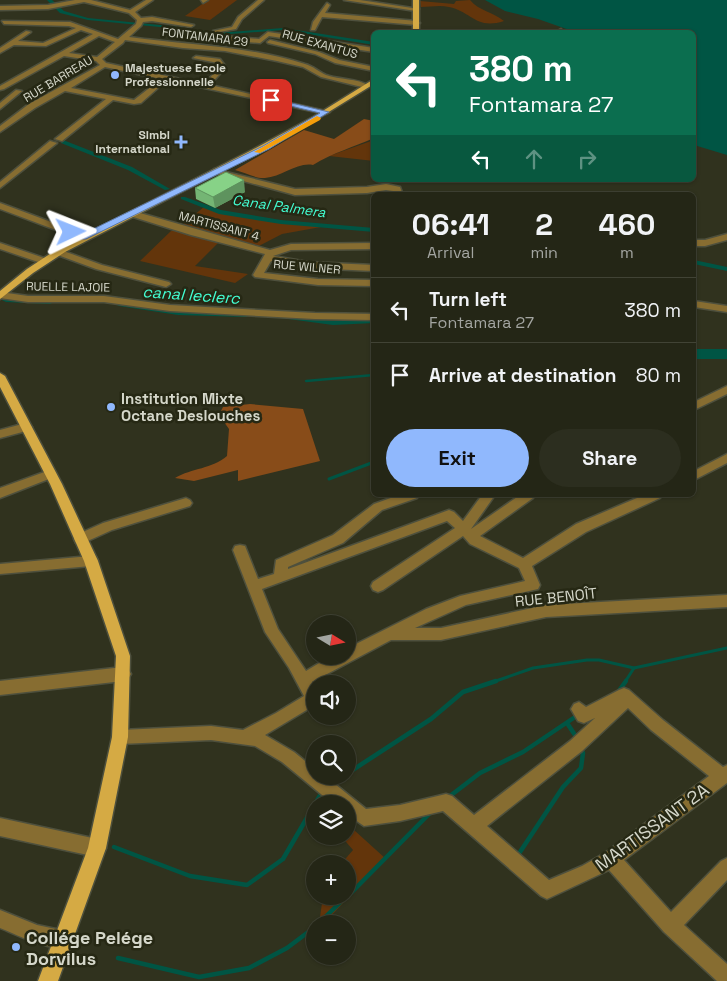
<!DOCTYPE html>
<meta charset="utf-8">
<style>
body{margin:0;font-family:"Space Grotesk",sans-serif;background:#2c2e1f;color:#f1f3f6;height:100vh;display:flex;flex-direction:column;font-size:19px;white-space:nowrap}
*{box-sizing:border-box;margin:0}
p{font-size:16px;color:#a3a5a1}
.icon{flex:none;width:28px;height:28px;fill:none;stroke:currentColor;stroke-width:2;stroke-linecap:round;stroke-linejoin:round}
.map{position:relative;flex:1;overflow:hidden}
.panel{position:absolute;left:371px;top:192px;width:325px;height:305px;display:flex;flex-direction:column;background:#242616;border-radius:8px;box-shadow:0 1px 4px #0004,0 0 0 1px #414335}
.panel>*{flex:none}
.hud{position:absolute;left:371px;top:30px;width:325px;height:152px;border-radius:8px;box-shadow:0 1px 4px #0004,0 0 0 1px #414335;background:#0b6e4f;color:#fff;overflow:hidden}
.needle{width:32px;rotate:100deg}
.fabs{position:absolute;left:306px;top:615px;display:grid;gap:10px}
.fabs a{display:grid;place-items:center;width:50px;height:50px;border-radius:50%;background:#242616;box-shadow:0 1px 4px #0004,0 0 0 1px #414335;font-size:25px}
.pin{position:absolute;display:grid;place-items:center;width:42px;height:42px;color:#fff;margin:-21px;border-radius:10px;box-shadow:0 2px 8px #0006}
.me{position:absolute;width:55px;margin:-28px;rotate:88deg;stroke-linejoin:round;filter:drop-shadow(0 0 4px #0008)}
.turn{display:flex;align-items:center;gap:18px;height:105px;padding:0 15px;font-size:22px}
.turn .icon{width:65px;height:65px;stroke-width:2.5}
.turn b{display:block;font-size:35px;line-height:42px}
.lanes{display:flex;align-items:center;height:48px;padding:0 15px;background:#0003;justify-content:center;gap:25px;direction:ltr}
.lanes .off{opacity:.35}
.eta{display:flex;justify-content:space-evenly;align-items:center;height:85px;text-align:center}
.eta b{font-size:30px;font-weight:600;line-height:35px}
.primary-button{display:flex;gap:10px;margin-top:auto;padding:10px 15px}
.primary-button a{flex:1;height:58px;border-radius:30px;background:#90b8fd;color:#111;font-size:20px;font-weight:600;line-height:58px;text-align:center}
.primary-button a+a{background:#2c2e1f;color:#f1f3f6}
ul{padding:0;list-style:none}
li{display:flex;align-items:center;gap:15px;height:65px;padding:0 15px;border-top:1px solid #414335}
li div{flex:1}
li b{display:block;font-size:19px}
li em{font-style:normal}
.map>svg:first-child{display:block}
.green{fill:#63350b}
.forest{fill:#884c19}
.water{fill:#054}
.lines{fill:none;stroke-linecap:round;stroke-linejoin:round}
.stream-far2{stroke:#054;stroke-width:2.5}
.stream-far1{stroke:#054;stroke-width:3}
.stream{stroke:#054;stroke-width:4.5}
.canal{fill:#054;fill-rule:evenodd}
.river{fill:#054;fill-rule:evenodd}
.minor-casing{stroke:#4e503d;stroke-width:3}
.major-casing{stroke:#4e503d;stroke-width:3}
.minor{fill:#876d31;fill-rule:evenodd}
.major{fill:#d5aa44;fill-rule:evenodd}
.wall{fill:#74b574}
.shaded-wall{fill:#5e935e}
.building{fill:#87d287;stroke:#5e935e}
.route{fill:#90b8fd;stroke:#5e78a4}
.slow{fill:#f59e0b}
.poi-dot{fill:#90b8fd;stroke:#262814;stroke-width:2}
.labels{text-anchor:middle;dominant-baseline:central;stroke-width:5;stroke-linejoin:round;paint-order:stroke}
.far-street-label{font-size:12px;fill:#d5d7ca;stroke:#262814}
.far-poi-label{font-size:12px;font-weight:bold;fill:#d5d7ca;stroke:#262814;text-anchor:start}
.far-water-label{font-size:14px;font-style:italic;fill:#43ffd4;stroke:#262814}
.poi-label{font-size:15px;font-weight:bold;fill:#d5d7ca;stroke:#262814;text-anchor:start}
.street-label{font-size:15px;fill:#d5d7ca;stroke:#262814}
.water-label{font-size:16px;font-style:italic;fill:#43ffd4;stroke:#262814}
.near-street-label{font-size:18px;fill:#d5d7ca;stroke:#262814}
.near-poi-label{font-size:18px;font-weight:bold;fill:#d5d7ca;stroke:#262814;text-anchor:start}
</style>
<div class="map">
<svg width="727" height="981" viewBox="0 0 727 981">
<rect width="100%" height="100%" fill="#30321e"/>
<g class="green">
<path d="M208 0H237L210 20 185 16Z"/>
<path d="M470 0C479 11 493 12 504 21 476 30 472 12 449 7 440 5 430 7 421 7L420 1 454 4 456 1Z"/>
<path d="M374 140V161L329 156Z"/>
<path d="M205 206 216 210 321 227 282 234 255 248 222 239 195 266 248 274 235 283 140 261 171 231H175Z"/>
<path d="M354 830 386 859 323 924H319L323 896H348V864H341L353 850 341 836H348V831Z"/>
</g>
<g class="forest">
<path d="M364 119 374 121V138C354 147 332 153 313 165 297 162 282 177 265 178 256 179 244 172 235 170L304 130 334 139Z"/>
<path d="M250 404 303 409 320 461 238 481V470L194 481 175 478C192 468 212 469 227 456L229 429 219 415 223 407Z"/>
</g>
<path class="water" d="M485 0H727V155L694 145V32H575L538 19 505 11Z"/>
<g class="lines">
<path class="stream-far2" d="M306 381 374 375"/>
<g class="stream-far1">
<path d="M329 479 374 462"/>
<path d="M493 682 533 668 587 660H599L634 668"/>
<path d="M625 682 634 668 727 648"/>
</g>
<g class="stream">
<path d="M618 692 626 681"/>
<path d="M567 723 577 738"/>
<path d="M348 773 431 719 463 692 496 681"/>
<path d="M330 785 343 776"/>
<path d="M450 796 480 773 523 752 578 715"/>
<path d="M114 847 190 876 247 885 283 859 322 792"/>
<path d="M520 852 563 787 581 768 583 753 581 748"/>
<path d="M348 896 432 811"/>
<path d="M318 924 347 896"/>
<path d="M118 958 199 977 249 968 287 948 315 927"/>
</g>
<g class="canal">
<path d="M47 0H52L64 11 88 18 170 26 217 33 283 28 374 42V45L283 30 217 35 170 28 88 20 60 13Z"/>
<path d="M63 140 132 167 170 189 165 190 128 170 61 143V141Z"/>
<path d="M181 197H185L221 210 281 220 374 228V232L281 224 219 214 181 199Z"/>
<path d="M694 260 727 267V271L694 264Z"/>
<path d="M3 298 50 300 54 302 50 304 6 302 2 300Z"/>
<path d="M116 302 178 311 246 313 250 315 246 317 178 315 119 306 115 304Z"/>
<path d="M278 314 333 321 374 319V323L333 325 281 318H278Z"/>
</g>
<rect class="river" x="694" y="349" width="33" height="10"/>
<g class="minor-casing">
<g id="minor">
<path d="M75 0H91L130 10 146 0H153L135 12 141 18 152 17 194 25 191 27 152 21 143 22 141 26 129 37C188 45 249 46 305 64 313 66 319 72 326 75 339 80 358 78 369 86L366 88 321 77 303 67 277 61 225 51 183 48 125 40 123 43 102 59 106 63 204 84 220 67 218 63 193 58 196 56 220 59 226 67 210 85 330 112 326 114 167 80 141 103 134 104 113 100 62 141 55 139 106 99 65 91 35 108 0 132V126L29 104 100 65 96 61 64 56 4 89 0 90V86L93 34 81 30 46 46 14 45 0 53V48L26 31 31 32 18 41 43 43 76 28 69 26 4 24 2 21 70 22 118 39 136 24 137 20 129 13 84 2 48 9 0 10V6L48 5ZM99 36 115 42 97 57 69 53ZM105 67 161 79 134 100 71 88Z"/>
<path d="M201 0H208L203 3Z"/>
<path d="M258 0H264L242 19 236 29 213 33V31L232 27 238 17Z"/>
<path d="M344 0H360L419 9 416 11Z"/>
<path d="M327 3 330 5 325 13 417 21 420 23 417 25 322 17 315 30H311L313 22Z"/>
<path d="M561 29 563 32H556Z"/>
<path d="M268 32 374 48V52L269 36 260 43 209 39 206 37 209 35 259 39Z"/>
<path d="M270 40 319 52 339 60 374 67V71L335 63 315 54 268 43 267 42Z"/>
<path d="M16 90 22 91 0 109V103Z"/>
<path d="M50 141 57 143 0 188V182Z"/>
<path d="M214 169 295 189 367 187 386 184 400 187 403 195H395L393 191 386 190 367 193 295 195 214 173Z"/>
<path d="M0 203 86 235 88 237 83 240 80 239 0 209Z"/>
<path d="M133 211 270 250 291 244 374 243V249L291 250 273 256 308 262 374 265V271L308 268 271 261 264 273 318 279 374 280V286L318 285 255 277 253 275 265 254 191 235 130 216 129 214Z"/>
<path d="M727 234V240L705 246H694V240H705Z"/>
<path d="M0 243 47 259 49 261 44 264 0 249Z"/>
<path d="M58 249 102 265 169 282 171 284 166 287 96 269 55 254 53 252Z"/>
<path d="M0 292 28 296H104L170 305 315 313 374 314V320L315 319 170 311 104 302H28L0 298Z"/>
<path d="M694 301 727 306V312L694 307Z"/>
<path d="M727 386V394L694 410V402Z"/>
<path d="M26 423 32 427 30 430 0 438V430Z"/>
<path d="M727 454V463L694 480V471Z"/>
<path d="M50 470 54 471 56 474 54 477 0 498V488Z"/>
<path d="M399 495H419L417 498 382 510 343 543 288 567V569L449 510 454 512 463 521 482 495H495L471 529 520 495H535L533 498 480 536 523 558 576 524 644 495H662L660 498 586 532 532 566 540 585 538 589 466 605 415 628H441L546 605 727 595V607L546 617 441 640H391L312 682 315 687V705L265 735 294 752 315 769V776H325L366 809 400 805 446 794 452 796 474 815 570 741 595 718 584 723 578 721 571 709 574 704 579 702 586 707 619 690 624 688 629 690 663 720 723 767 727 765V783L624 860 671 912 721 861 727 858V880L684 925 727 964V981H717L664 932 609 870 547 899 541 896 443 811 400 821 364 826 348 815V804H333L282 762 255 746 211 740 120 744 114 742 112 737 114 732 120 730 211 726 243 730 276 713 304 696 289 668 265 632 233 550 235 546 240 545 245 546 258 579 274 574 276 560 333 535 374 504ZM447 521 455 528 373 582 371 586 373 590 378 592 383 590 463 536 470 544 519 568 525 581 460 596 426 609 348 648V656H331L306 671 278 629 262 589ZM628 708 651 730 709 776 605 853 582 866 549 880 487 826 582 751Z"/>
<path d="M186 498 190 500 192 503 190 506 112 530 81 544 76 543 74 539 76 535 103 523Z"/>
<path d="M91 556 96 557 98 561 96 565 91 566 0 574V564Z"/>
<path d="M123 667 128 669 131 674 128 679 123 681 0 695V681Z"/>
<path d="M0 818 97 839 103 842 106 848 103 854 97 857 0 836Z"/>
<path d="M0 910 37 925 70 932 72 939 70 946C51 953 18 935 0 928Z"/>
</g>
</g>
<g class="major-casing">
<g id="major">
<rect x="413" y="0" width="6" height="32"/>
<path d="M374 79V84L288 137 65 252 33 273 0 299V291L27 269 59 248 252 150 313 117Z"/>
<path d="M0 373 5 376 62 484 98 561 130 656 128 737 106 848 58 981H38L88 848 112 737 116 656 84 561 50 484 0 387Z"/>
</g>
</g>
<use href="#minor" class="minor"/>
<use href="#major" class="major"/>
</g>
<path class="wall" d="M195 188 245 192 215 208 196 199Z"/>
<path class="shaded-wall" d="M244 180 245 192 215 208 213 197Z"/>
<path class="building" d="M226 172 244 180 213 197 195 188Z"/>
<path class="route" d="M271 98 329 112 269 149 86 239H80L67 232 71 230 83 234 263 146 320 113 269 101 268 100Z"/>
<path class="slow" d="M317 116 321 118 320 120 260 153 254 152Z"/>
<g class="poi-dot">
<circle cx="115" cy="75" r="5"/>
<path d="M178.5 134.5h5v5h5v5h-5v5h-5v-5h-5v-5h5z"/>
<circle cx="111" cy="407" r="5"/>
<circle cx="16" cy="947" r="5"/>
</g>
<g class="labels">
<g class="far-street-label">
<text transform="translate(205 37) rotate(7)">FONTAMARA 29</text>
<text transform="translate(320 44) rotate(16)">RUE EXANTUS</text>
<text transform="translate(58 79) rotate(-31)">RUE BARREAU</text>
<text transform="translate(219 226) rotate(15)">MARTISSANT 4</text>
<text transform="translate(307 267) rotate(5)">RUE WILNER</text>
<text transform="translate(68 287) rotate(1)">RUELLE LAJOIE</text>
</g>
<g class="far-poi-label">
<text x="125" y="68">Majestuese Ecole<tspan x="125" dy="14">Professionnelle</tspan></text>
<text x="170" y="135" text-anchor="end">Simbi<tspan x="170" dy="14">International</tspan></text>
</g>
<g class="far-water-label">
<text transform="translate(279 206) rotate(8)">Canal Palmera</text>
</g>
<g class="poi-label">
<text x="121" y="398">Institution Mixte<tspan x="121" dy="17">Octane Deslouches</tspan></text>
</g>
<g class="street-label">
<text transform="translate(556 597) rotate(-6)">RUE BENOÎT</text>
</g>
<g class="water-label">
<text transform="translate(191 295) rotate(4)">canal leclerc</text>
</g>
<g class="near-street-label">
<text transform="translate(652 827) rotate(-36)">MARTISSANT 2A</text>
</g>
<g class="near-poi-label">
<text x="26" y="937">Collége Pelége<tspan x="26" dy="21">Dorvilus</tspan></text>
</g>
</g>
</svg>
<div class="fabs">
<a><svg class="needle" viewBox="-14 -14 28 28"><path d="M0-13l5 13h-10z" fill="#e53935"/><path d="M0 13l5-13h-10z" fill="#a3a5a1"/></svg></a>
<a><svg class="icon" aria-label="sound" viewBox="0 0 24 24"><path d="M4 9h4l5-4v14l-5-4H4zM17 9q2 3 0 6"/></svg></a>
<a><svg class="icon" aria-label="search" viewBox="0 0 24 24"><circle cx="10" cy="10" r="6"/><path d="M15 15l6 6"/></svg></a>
<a><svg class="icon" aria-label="layers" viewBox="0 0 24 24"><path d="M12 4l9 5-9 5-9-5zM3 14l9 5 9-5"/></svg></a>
<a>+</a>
<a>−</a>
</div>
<div class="pin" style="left:271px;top:100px;background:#d93025"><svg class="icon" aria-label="arrive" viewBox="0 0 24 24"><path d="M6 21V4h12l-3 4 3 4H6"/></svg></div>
<svg class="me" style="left:71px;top:232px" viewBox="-20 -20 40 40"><path d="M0-17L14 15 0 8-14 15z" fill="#90b8fd" stroke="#fff" stroke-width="4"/></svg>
<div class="hud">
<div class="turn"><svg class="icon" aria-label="left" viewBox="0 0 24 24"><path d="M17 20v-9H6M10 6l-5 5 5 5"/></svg><div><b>380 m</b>Fontamara 27</div></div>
<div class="lanes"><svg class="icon" aria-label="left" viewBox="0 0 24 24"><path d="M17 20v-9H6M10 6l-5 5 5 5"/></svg><svg class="icon off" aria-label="ahead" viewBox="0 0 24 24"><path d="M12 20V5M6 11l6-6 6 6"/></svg><svg class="icon off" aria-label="right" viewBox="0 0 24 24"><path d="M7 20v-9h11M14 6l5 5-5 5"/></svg></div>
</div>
<section class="panel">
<div class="eta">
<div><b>06:41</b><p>Arrival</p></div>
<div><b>2</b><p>min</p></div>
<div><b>460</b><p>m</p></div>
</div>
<ul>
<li><svg class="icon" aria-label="left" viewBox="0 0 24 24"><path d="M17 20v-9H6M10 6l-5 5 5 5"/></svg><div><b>Turn left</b><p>Fontamara 27</p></div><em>380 m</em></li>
<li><svg class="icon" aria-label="arrive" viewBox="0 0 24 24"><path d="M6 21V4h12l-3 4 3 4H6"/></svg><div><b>Arrive at destination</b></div><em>80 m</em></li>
</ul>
<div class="primary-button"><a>Exit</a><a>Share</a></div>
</section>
</div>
